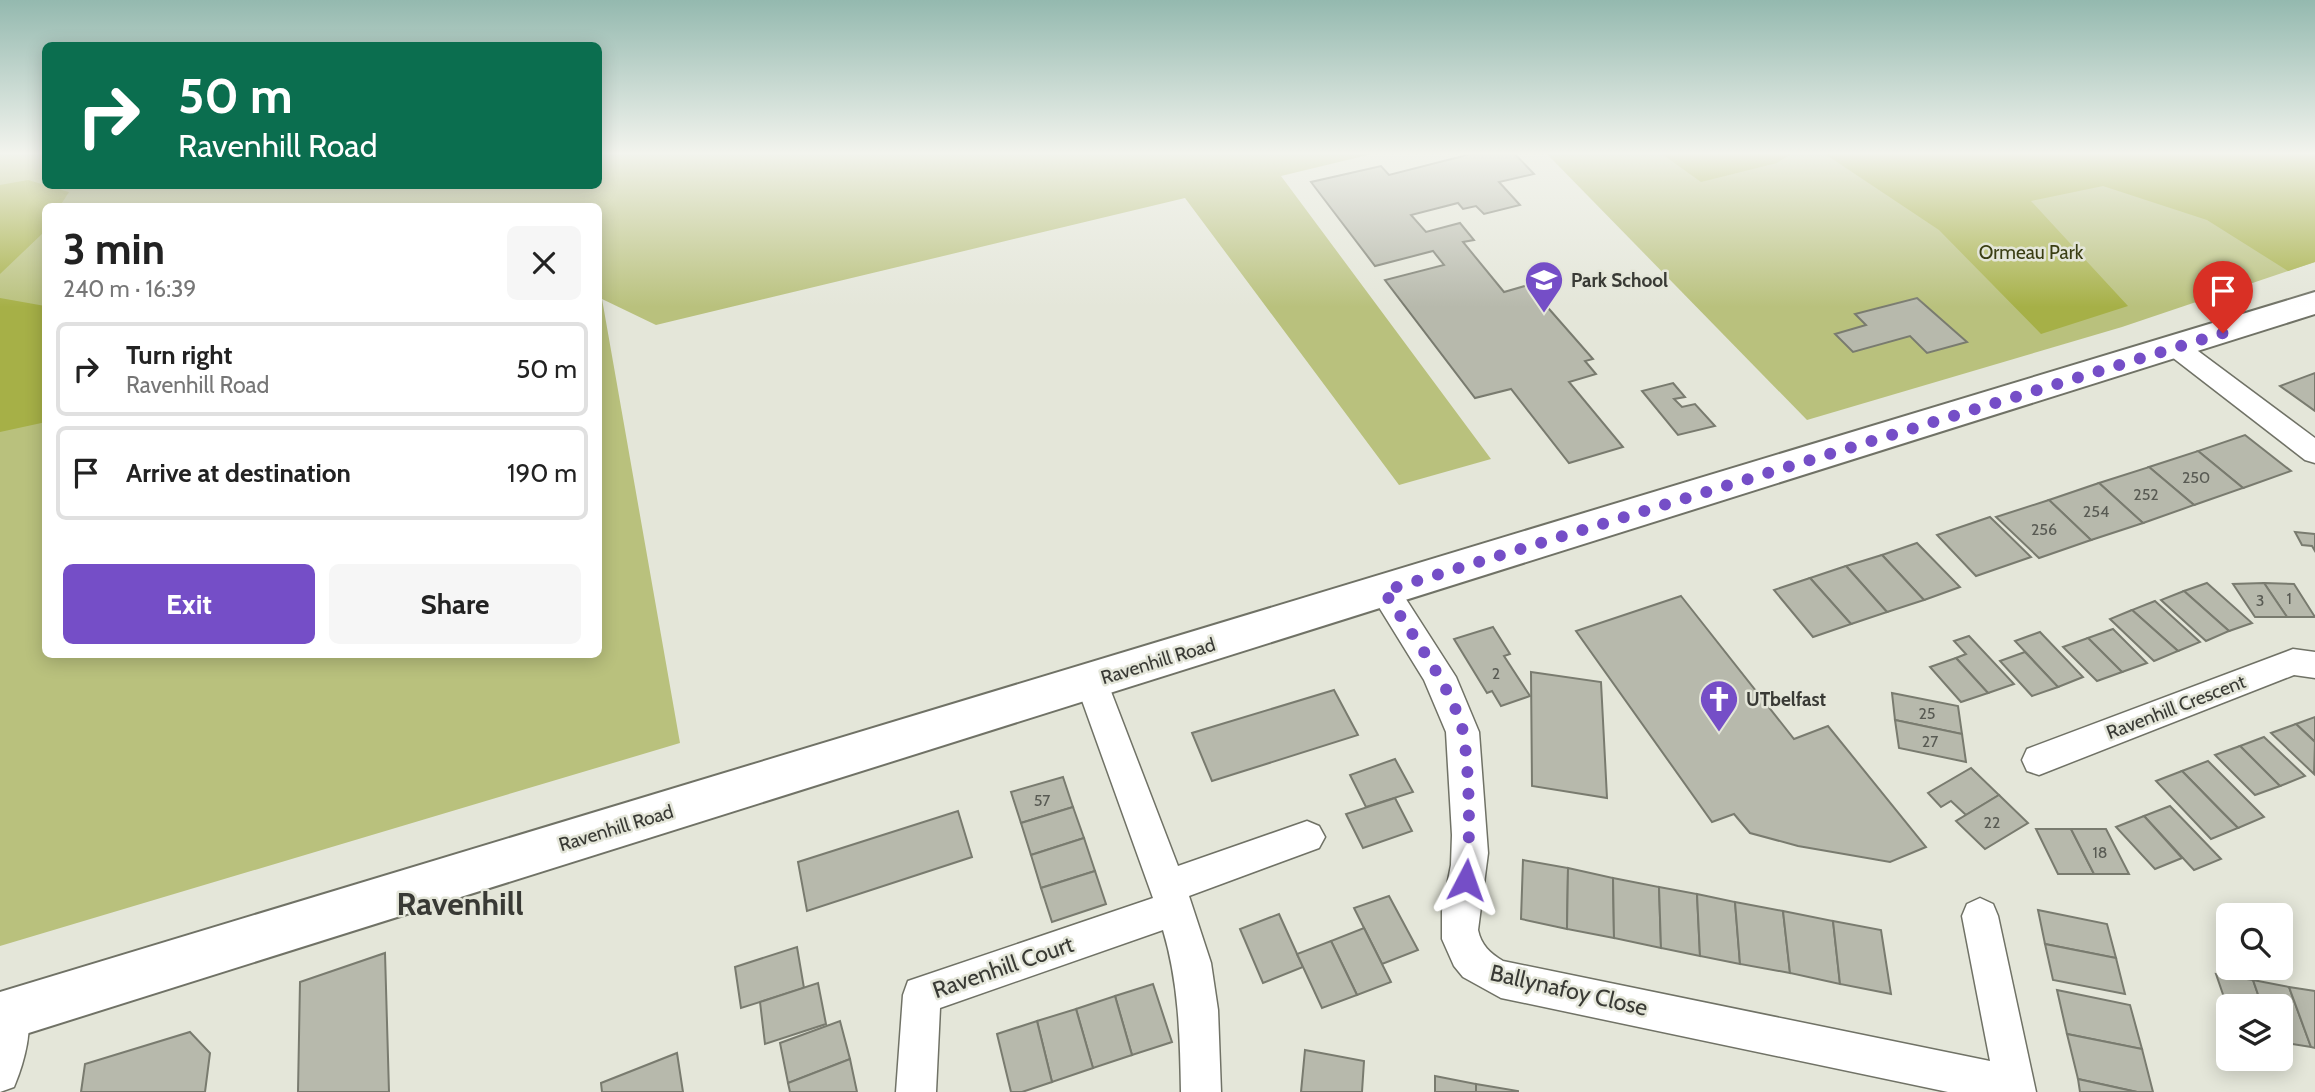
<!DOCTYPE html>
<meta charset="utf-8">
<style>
body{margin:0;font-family:Cabin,sans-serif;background:#f6f6f6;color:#222;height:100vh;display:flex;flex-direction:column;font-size:26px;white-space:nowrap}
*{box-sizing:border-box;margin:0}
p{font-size:23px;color:#767676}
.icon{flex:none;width:38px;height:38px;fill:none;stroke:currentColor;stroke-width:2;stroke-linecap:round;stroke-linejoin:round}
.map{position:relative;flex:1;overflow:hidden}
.drawer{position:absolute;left:42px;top:203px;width:560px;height:455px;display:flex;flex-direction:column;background:#fff;border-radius:10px;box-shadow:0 4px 18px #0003}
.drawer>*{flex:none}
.banner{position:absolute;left:42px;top:42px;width:560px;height:147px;border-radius:10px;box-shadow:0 4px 18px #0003;background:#0b6e4f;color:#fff;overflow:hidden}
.fabs{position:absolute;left:2216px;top:903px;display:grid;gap:14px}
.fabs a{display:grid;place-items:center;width:77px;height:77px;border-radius:10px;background:#fff;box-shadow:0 4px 18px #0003;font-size:35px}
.pin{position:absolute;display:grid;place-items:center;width:60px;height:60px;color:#fff;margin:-72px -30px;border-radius:50% 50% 50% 0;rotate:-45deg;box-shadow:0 0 7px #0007}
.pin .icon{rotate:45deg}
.me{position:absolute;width:77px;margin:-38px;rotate:4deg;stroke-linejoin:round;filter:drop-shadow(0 0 5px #0008)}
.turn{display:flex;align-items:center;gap:24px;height:147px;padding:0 21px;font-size:32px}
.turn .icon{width:91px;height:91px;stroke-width:2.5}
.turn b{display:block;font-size:49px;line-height:60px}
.round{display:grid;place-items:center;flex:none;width:74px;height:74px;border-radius:10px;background:#f6f6f6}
.summary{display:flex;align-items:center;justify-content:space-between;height:119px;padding:0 21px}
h1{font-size:42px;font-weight:800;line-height:52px}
.cta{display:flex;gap:14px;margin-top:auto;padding:14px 21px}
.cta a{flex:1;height:80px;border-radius:10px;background:#754ec7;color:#fff;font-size:28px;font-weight:800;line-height:80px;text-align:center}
.cta a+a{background:#f6f6f6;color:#222}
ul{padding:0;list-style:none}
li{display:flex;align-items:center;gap:21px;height:94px;margin:0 14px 10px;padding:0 7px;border:4px solid #e0e0e0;border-radius:10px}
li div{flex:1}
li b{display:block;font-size:26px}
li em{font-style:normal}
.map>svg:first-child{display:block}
.green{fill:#b9c17d;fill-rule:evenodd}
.forest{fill:#a6b047}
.building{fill:#b7b9ac;stroke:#797b6f;stroke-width:2}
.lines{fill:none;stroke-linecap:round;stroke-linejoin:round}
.minor-casing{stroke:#707266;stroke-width:3}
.secondary-casing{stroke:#707266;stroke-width:4}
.minor{fill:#fff;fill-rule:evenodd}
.secondary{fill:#fff;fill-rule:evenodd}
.route{stroke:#754ec7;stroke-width:12;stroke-dasharray:0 21.6}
.labels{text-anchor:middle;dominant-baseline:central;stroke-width:5;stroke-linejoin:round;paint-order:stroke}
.number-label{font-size:16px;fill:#585a53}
.park-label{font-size:19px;fill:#3a3e13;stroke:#e4e6d9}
.poi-label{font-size:19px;font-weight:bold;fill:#393a35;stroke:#e4e6d9;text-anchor:start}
.street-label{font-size:19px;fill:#393a35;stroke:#e4e6d9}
.near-street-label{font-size:23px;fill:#393a35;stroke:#e4e6d9}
.near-district-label{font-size:32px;font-weight:bold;fill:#393a35;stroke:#e4e6d9}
</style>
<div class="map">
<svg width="2315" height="1092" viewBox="0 0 2315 1092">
<rect width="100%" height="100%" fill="#e4e6d9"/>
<g class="green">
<path d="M0 154H45L46 186H598L599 154H1372L1281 176 1491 459 1399 485 1185 198 656 325 602 299 680 743 0 946ZM46 206H598V654H46Z"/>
<path d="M1547 154H2315V262L2122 327 1807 420Z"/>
</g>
<g class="forest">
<path d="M1662 154H1791L1777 163 1701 182Z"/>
<path d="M1825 154H2315V262L2288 271 2207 220 2103 186 2031 201 2128 306 2041 334 1939 230Z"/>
<path d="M28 180 69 192 60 206H46L44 232 0 274V185Z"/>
<path d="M0 298 45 306 46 422 0 432Z"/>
</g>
<g class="building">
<path d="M1471 154H1515L1534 174 1499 182 1520 205 1484 214 1476 206 1463 209 1458 203 1411 215 1426 232 1460 223 1474 240 1463 242 1504 292 1528 285 1593 359 1585 361 1596 374 1569 382 1623 447 1569 463 1511 389 1475 398 1385 280 1444 265 1433 251 1375 266 1311 182 1381 166 1389 175Z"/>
<path d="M1917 298 1967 342 1927 353 1910 336 1853 352 1835 334 1866 325 1855 314Z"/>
<path d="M2315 373V411L2280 386Z"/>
<path d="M1673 383 1685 397 1674 399 1682 407 1695 404 1715 426 1678 435 1642 391Z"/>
<path d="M2245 435 2291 471 2243 488 2198 451Z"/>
<path d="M2198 451 2243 488 2194 505 2149 467Z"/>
<path d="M2149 467 2194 505 2143 523 2099 483Z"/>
<path d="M2099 483 2143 523 2091 540 2049 500Z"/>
<path d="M2049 500 2091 540 2039 558 1996 517Z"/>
<path d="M1990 517 2031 557 1976 576 1937 535Z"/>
<path d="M2295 532 2315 534V551L2312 546 2302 545Z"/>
<path d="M1917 543 1960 587 1924 600 1882 555Z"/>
<path d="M1882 555 1924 600 1887 612 1846 566Z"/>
<path d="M1846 566 1887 612 1851 624 1810 578Z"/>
<path d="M1810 578 1851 624 1813 637 1774 590Z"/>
<path d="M2207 583 2252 623 2229 631 2184 591Z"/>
<path d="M2264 583 2294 584 2315 617H2287Z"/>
<path d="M2264 583 2287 617H2255L2233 584Z"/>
<path d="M2184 591 2229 631 2206 641 2161 600Z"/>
<path d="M1681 596 1794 739 1828 726 1926 847 1890 862 1798 846 1750 833 1734 814 1712 822 1576 631Z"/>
<path d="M2155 601 2200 642 2178 651 2132 610Z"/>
<path d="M2132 610 2178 651 2154 661 2110 619Z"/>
<path d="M1493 627 1510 654 1504 656 1530 696 1501 706 1492 691 1487 693 1454 639Z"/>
<path d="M2113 629 2147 663 2122 672 2088 638Z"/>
<path d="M2040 632 2083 677 2058 687 2015 641Z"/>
<path d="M1969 636 2014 684 1988 693 1956 658 1966 654 1954 641Z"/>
<path d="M2088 638 2122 672 2097 681 2063 647Z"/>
<path d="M2025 652 2058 687 2032 696 2000 661Z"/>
<path d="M1956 658 1988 693 1961 702 1930 667Z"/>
<path d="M1531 672 1601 682 1607 798 1532 786Z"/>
<path d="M1334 690 1358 735 1212 781 1192 733Z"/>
<path d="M1892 693 1958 706 1962 734 1895 720Z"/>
<path d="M2315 717V742L2296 724Z"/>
<path d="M1895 720 1962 734 1966 762 1899 748Z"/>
<path d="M2296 724 2315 742 2314 774 2271 733Z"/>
<path d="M2264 737 2305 776 2280 786 2240 746Z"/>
<path d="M2240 746 2280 786 2255 795 2215 755Z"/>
<path d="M1395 759 1413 792 1366 807 1350 775Z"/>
<path d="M2208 761 2264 817 2238 828 2182 771Z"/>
<path d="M1971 768 1999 795 1966 815 1951 801 1941 807 1928 793Z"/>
<path d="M2182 771 2221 811 2238 828 2211 839 2156 781Z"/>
<path d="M1063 777 1073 807 1021 823 1011 792Z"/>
<path d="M1999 795 2028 823 1985 849 1956 821Z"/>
<path d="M1395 798 1412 831 1363 848 1346 814Z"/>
<path d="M2170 806 2221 859 2194 870 2144 816Z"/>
<path d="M1073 807 1084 838 1031 855 1021 823Z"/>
<path d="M958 811 972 857 807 911 798 862Z"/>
<path d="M2144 816 2182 858 2155 869 2116 827Z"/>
<path d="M2036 829H2071L2094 874H2058Z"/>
<path d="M2071 829H2106L2129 874H2094Z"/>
<path d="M1084 838 1095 871 1041 888 1031 855Z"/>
<path d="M1523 860 1568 868 1567 929 1521 919Z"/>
<path d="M1568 868 1613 878 1614 938 1567 929Z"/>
<path d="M1095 871 1106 904 1052 922 1041 888Z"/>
<path d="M1613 878 1659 887 1661 948 1614 938Z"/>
<path d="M1659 887 1697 894 1700 956 1661 948Z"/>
<path d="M1697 894 1735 902 1740 964 1700 956Z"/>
<path d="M1389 896 1418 950 1382 964 1354 908Z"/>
<path d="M1735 902 1783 911 1790 973 1740 964Z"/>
<path d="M2038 910 2107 924 2116 958 2045 944Z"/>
<path d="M1783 911 1833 921 1840 984 1790 973Z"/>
<path d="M1279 914 1303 967 1263 983 1240 929Z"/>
<path d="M1833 921 1881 930 1891 994 1840 984Z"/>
<path d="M1364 928 1391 982 1357 995 1331 941Z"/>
<path d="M1331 941 1357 995 1322 1008 1297 954Z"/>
<path d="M2045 944 2116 958 2125 994 2053 980Z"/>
<path d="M797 947 804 988 741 1008 735 967Z"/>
<path d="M385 953 389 1092H298L300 982Z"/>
<path d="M2216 974 2253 980 2262 1006H2228V1009Z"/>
<path d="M2253 980 2289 987 2311 1047 2280 1042V1006H2262Z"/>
<path d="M818 983 826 1024 765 1044 760 1002Z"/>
<path d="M1153 984 1172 1042 1132 1055 1115 996Z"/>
<path d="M2289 987 2315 991V1048L2311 1047Z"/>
<path d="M2057 990 2130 1005 2142 1049 2067 1034Z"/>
<path d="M1115 996 1132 1055 1093 1068 1076 1009Z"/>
<path d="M1076 1009 1093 1068 1052 1082 1037 1021Z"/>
<path d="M840 1021 850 1059 788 1083 780 1043Z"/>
<path d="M1037 1021 1052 1082 1022 1092H1011L997 1034Z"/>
<path d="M190 1032 210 1053 205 1092H81L85 1064Z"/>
<path d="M2067 1034 2142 1049 2153 1092H2137L2078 1079Z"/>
<path d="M1305 1050 1364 1061 1362 1092H1301Z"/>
<path d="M677 1053 683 1092H602L601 1083Z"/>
<path d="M850 1059 857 1092H790L788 1083Z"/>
<path d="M1435 1076 1476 1084V1092H1435Z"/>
<path d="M2078 1079 2137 1092H2080Z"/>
<path d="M1476 1084 1518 1091V1092H1476Z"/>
</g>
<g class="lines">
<g class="minor-casing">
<g id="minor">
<path d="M2177 339 2186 342 2315 438V463L2305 460 2168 354 2164 348 2168 342Z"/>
<path d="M1384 579 1395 582 1456 677 1479 732 1488 853 1478 930C1481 945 1490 953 1503 961L1990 1061 1962 916 1967 904 1980 898 1993 904 1998 916 2036 1092H1948L1501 998 1463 977 1454 966 1442 939V911L1451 865 1452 835 1446 732 1424 680 1369 591 1373 582Z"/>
<path d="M2293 649 2315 652V678L2294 675 2039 775 2027 771 2022 760 2027 749Z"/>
<path d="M1091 667 1102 671 1107 681 1178 866 1307 821 1319 826 1325 837 1319 848 1189 896 1211 963 1218 1010 1221 1092H1181C1180 1036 1179 984 1163 930L940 1008 936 1092H896L903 995 908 981 1153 898 1075 681 1080 671Z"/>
<path d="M11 995 25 1000C35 1025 24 1063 14 1087L0 1092V999Z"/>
</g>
</g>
<g class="secondary-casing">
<path id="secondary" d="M2315 292V314L0 1042V992Z"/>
</g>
<use href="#minor" class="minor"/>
<use href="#secondary" class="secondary"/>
</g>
<linearGradient id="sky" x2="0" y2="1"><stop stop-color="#94b9af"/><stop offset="0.5" stop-color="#f3f4ee"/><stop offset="1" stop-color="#f3f4ee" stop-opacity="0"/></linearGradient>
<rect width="2315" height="307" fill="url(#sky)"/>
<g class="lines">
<path class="route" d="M1466 880C1471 849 1470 749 1460 720 1443 675 1410 632 1384 591L2223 333"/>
</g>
<defs>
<g id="school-pin" transform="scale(2.0125)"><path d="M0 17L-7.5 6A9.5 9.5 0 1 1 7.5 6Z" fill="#754ec7" stroke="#e4e6d9"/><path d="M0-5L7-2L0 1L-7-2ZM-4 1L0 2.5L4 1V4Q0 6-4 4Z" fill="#fff"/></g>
<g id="church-pin" transform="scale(2.0125)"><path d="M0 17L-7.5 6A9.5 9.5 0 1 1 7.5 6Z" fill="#754ec7" stroke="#e4e6d9"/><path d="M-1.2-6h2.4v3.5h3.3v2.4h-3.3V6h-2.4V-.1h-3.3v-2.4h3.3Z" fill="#fff"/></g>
</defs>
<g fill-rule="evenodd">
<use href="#school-pin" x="1544" y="280"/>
<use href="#church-pin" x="1719" y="699"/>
</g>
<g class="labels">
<g class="number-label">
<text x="2196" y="477">250</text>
<text x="2146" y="494">252</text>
<text x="2096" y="511">254</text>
<text x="2044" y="529">256</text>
<text x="2289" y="598">1</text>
<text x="2260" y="600">3</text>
<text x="1496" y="673">2</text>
<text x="1927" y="713">25</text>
<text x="1930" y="741">27</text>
<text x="1042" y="800">57</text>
<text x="1992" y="822">22</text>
<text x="2100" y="852">18</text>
</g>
<g class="park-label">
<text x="2031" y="252">Ormeau Park</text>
</g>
<g class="poi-label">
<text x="1571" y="280">Park School</text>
<text x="1746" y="699">UTbelfast</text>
</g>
<g class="street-label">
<text transform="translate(1158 661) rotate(-17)">Ravenhill Road</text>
<text transform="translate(2176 707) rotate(-21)">Ravenhill Crescent</text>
<text transform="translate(616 828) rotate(-17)">Ravenhill Road</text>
</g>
<g class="near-street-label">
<text transform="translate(1003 967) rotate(-19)">Ravenhill Court</text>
<text transform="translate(1569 990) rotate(13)">Ballynafoy Close</text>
</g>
<g class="near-district-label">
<text x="460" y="903">Ravenhill</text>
</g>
</g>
</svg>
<div class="fabs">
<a><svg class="icon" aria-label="search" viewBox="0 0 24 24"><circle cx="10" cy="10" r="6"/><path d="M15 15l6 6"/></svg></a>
<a><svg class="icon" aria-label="layers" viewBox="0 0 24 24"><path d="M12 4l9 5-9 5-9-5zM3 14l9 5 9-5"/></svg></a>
</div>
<div class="pin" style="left:2223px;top:333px;background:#d93025"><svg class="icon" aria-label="arrive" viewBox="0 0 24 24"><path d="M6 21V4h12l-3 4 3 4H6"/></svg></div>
<svg class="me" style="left:1466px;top:880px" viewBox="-20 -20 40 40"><path d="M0-17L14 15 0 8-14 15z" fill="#754ec7" stroke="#fff" stroke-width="4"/></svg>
<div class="banner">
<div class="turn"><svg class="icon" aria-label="right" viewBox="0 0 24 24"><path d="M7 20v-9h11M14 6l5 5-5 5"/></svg><div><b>50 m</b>Ravenhill Road</div></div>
</div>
<section class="drawer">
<div class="summary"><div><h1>3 min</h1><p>240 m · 16:39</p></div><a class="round"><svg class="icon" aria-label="close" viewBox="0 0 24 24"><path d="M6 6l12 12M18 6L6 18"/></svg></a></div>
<ul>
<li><svg class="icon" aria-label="right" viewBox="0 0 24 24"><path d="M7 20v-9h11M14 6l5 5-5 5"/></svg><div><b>Turn right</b><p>Ravenhill Road</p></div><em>50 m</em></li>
<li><svg class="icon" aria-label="arrive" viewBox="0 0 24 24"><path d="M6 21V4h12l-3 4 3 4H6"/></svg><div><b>Arrive at destination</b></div><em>190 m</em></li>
</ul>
<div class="cta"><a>Exit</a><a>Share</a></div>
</section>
</div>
